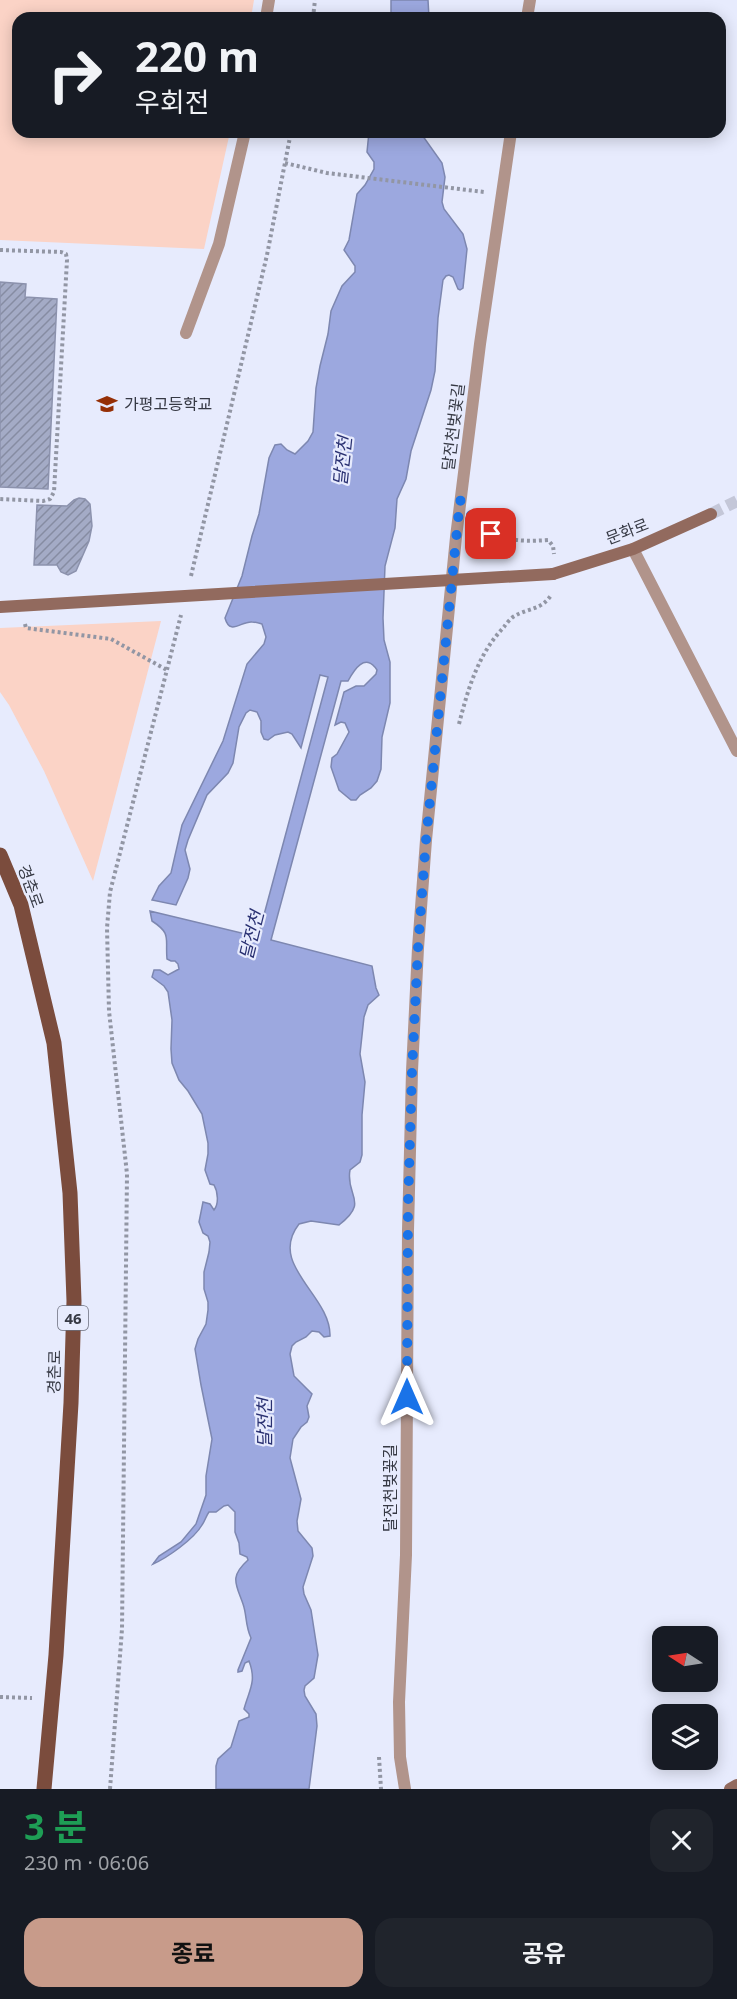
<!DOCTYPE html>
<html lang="ko">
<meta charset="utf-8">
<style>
body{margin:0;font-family:"Noto Sans","Noto Sans KR",sans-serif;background:#20242c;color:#f1f3f6;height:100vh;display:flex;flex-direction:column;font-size:22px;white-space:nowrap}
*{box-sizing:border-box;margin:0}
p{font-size:20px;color:#9ea1a6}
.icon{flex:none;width:33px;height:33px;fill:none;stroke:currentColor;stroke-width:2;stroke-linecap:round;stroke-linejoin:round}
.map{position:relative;height:1789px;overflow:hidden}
.panel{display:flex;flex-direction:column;background:#171b24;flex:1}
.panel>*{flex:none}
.hud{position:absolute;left:12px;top:12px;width:714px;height:126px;border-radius:18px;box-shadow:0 3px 15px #0003;background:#171b24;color:#f1f3f6;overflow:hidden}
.needle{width:39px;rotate:282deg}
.controls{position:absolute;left:652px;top:1626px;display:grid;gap:12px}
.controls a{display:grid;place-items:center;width:66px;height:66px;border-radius:12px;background:#171b24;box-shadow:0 3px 15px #0003;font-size:30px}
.pin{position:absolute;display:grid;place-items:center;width:51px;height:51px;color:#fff;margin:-26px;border-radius:12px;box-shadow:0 3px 9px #0006}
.me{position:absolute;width:66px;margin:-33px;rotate:0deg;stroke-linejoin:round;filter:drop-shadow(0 0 4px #0008)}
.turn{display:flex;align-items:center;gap:21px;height:126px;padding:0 24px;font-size:27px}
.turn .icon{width:78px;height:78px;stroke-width:2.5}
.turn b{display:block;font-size:42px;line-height:51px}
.round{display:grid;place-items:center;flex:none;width:63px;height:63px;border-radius:18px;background:#20242c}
.headline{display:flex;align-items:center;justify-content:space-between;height:102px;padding:0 24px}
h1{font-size:36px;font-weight:700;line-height:45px;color:#1e9e55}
.action{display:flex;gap:12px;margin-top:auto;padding:12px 24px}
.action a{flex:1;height:69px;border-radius:18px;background:#c89b8a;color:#111;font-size:24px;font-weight:700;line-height:69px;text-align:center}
.action a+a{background:#20242c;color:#f1f3f6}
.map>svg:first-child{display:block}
.garden{fill:#fbd3c6}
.water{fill:#9ca8df;stroke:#7d87b0;stroke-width:1.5}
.building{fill:url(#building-hatch);stroke:#8c92ad;stroke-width:1.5}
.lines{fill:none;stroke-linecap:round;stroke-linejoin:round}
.secondary-tunnel{stroke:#c4c7d8;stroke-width:12;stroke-dasharray:12 6;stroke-linecap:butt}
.path{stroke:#9296a4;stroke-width:4;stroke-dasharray:3 3;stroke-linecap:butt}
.service{stroke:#b1948b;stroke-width:12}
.minor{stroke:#b1948b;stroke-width:12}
.secondary{stroke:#926a5e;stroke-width:12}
.primary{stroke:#7b4c3d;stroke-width:15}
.secondary-bridge{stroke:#926a5e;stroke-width:12}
.route{stroke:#1a73e8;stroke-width:10;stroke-dasharray:0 18}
.labels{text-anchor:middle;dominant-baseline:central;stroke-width:4.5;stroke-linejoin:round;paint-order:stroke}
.shield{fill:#e7ebfd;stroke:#6b6e7c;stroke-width:1.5}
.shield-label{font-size:15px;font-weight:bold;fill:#363944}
.poi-label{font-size:16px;fill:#363944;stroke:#e7ebfd;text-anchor:start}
.street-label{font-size:16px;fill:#363944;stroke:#e7ebfd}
.water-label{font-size:18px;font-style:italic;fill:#2a3172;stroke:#e7ebfd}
</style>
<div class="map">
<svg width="737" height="1789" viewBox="0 0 737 1789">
<defs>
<pattern id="building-hatch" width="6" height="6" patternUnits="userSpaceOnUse" patternTransform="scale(1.5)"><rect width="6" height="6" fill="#a4abc6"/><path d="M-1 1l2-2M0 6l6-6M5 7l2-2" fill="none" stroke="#868ca2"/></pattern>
</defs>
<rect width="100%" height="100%" fill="#e7ebfd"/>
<g class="garden">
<path d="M0 0H254L251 18H18V132H230L204 249 0 240Z"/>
<path d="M161 621 93 881 44 771 9 705 0 692V628Z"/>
</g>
<g class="water">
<path d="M391 0H428L429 18H391Z"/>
<path d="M369 132H420L442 163 445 177 442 202 444 209 463 234 467 249 463 288 460 290 458 289 453 277 449 275 446 276 443 280 438 318 435 371 431 390 411 451 406 479 397 499 395 528 385 566 383 618 384 640 390 662V703L382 737 381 769 377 781 371 788 360 795 356 800H351L339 790 331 767 332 758 337 754 349 732 345 723 341 722 335 725 344 692 356 686H364L376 674 377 670C365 652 354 670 348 681H341L271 940 372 966 376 988 379 995 368 1005 364 1017 360 1054 365 1082 362 1115V1155L360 1162 350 1170C345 1196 370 1201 339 1225L311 1221 299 1224C267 1265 331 1295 330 1336L324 1337 319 1332 312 1331 306 1337 296 1342 292 1346 290 1354 294 1376 312 1394 307 1406 309 1417 307 1422 301 1427 293 1439 290 1458 301 1499 297 1521 298 1531 312 1548 313 1556 303 1587 304 1594 311 1610 318 1655 314 1678 305 1686 304 1690 305 1696 316 1714 317 1726 309 1789H216V1766L218 1759 231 1747 239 1721 249 1717V1714L244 1709C249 1690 257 1682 249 1661L245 1663 242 1671 238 1672V1670L251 1638C245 1625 247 1615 243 1604 236 1584 229 1577 248 1560L247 1557 240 1554 239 1543 235 1532V1512L228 1505 224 1506 216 1512H209C206 1516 205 1521 202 1525 194 1539 167 1558 153 1564L159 1556 181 1542 196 1524 206 1495V1476L212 1439 201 1385 195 1349 198 1339 206 1324 208 1310V1302L204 1289V1272L209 1252 210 1242 208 1236 203 1233 199 1222 203 1202 210 1204 214 1210C219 1204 218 1192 214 1185L210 1184 205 1170 208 1154V1143L202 1114 188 1091 179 1080 172 1063 171 1049 172 1020 168 992 164 986 152 977 154 970H160L168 975 179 969 178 964 175 961H171L167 959C165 938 172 934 152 921L150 911 258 937 328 677 320 675 301 748 292 734 288 732 275 735 268 740 264 739 261 732V721L257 712 250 710 246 713 239 727 233 763 228 773 207 795 188 840 185 850 190 869 188 878 176 905 152 900 159 886 171 873 182 825 223 741 247 664 264 644 266 637 262 624C259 623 255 622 252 622 241 621 230 636 225 618L242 576 252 536 259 514 269 458 275 445 281 444 287 450 295 454 308 441 313 432 316 388 320 366 328 334 331 311 342 286 355 272V266L344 250 349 240 357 194 365 185 374 169V162L367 152Z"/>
</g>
<g class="building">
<path d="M0 282 26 284 25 297 57 299 48 489 0 487Z"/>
<path d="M79 498 85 499 90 504 92 526 89 541 76 571 68 575 61 572 57 565H34L37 505 67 506 74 500Z"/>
</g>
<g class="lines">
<path class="secondary-tunnel" d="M711 514 737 501"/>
<g class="path">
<path d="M313 18 315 0"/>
<path d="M285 163 327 173 484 192"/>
<path d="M0 250 61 252 66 254 67 260 54 492 50 499 43 501 0 499"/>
<path d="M477 523C501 541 519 542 548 540L553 546 554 554"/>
<path d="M191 576 267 255 291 132"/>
<path d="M25 624 26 628 111 639 167 670"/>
<path d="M459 724C468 689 478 654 504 627 506 624 510 619 513 617 529 607 541 611 552 594"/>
<path d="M0 1697 32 1698"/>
<path d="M379 1757 381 1789"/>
<path d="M110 1789 122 1629 127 1174 109 1011 107 928 110 892 181 615"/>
</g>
<g class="service">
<path d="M266 18 269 0"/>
<path d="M186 333 219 244 245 132"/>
</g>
<g class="minor">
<path d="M527 18 530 0"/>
<path d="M633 549 737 751"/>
<path d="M405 1789 400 1757 399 1702 406 1555 408 1230 412 1071 418 948 426 840 456 537 480 344 511 132"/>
</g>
<g class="secondary">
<path d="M553 574 633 549 711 514"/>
<path d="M730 1789 737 1785"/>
</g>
<path class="primary" d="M0 855 21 905 54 1043 70 1193 74 1301 71 1403 56 1655 44 1789"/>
<path class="secondary-bridge" d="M0 607 553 574"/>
</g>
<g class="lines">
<path class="route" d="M407 1397 408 1207 412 1071 418 948 426 840 460 500 476 522 491 534"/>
</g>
<defs>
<g id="school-bare" transform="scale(1.62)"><path d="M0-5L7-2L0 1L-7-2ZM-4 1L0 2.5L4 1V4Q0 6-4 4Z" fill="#952f06" stroke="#e7ebfd" stroke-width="2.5" paint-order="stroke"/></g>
</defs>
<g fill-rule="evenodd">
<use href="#school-bare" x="107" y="404"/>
</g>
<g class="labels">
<rect class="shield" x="58" y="1306" width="30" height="24" rx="4.5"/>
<g class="shield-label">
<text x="73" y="1318">46</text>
</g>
<g class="poi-label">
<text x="124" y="404">가평고등학교</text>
</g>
<g class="street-label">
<text transform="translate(453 427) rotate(-83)">달전천벚꽃길</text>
<text transform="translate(627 531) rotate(-21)">문화로</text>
<text transform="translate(31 886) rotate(70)">경춘로</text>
<text transform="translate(54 1372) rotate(-89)">경춘로</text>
<text transform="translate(390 1488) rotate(-90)">달전천벚꽃길</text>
</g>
<g class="water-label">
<text transform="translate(342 461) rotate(-84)">달전천</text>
<text transform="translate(251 935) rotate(-76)">달전천</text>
<text transform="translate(264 1423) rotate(-90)">달전천</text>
</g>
</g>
</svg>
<div class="controls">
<a><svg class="needle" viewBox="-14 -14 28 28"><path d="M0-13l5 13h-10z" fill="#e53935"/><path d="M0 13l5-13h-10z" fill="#9ea1a6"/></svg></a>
<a><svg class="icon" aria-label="layers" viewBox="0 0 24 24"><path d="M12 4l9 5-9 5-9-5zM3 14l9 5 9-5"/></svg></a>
</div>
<div class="pin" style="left:491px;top:534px;background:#d93025"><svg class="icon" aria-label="arrive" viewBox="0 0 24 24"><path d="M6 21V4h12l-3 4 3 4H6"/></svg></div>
<svg class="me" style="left:407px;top:1397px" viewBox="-20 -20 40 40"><path d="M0-17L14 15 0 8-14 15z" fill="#1a73e8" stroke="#fff" stroke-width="4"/></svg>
<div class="hud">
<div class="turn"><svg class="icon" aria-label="right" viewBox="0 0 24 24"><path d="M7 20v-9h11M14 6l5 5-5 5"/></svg><div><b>220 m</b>우회전</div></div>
</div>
</div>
<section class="panel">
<div class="headline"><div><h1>3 분</h1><p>230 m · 06:06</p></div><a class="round"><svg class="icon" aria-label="close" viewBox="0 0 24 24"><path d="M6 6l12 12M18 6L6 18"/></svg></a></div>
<div class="action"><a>종료</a><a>공유</a></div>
</section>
